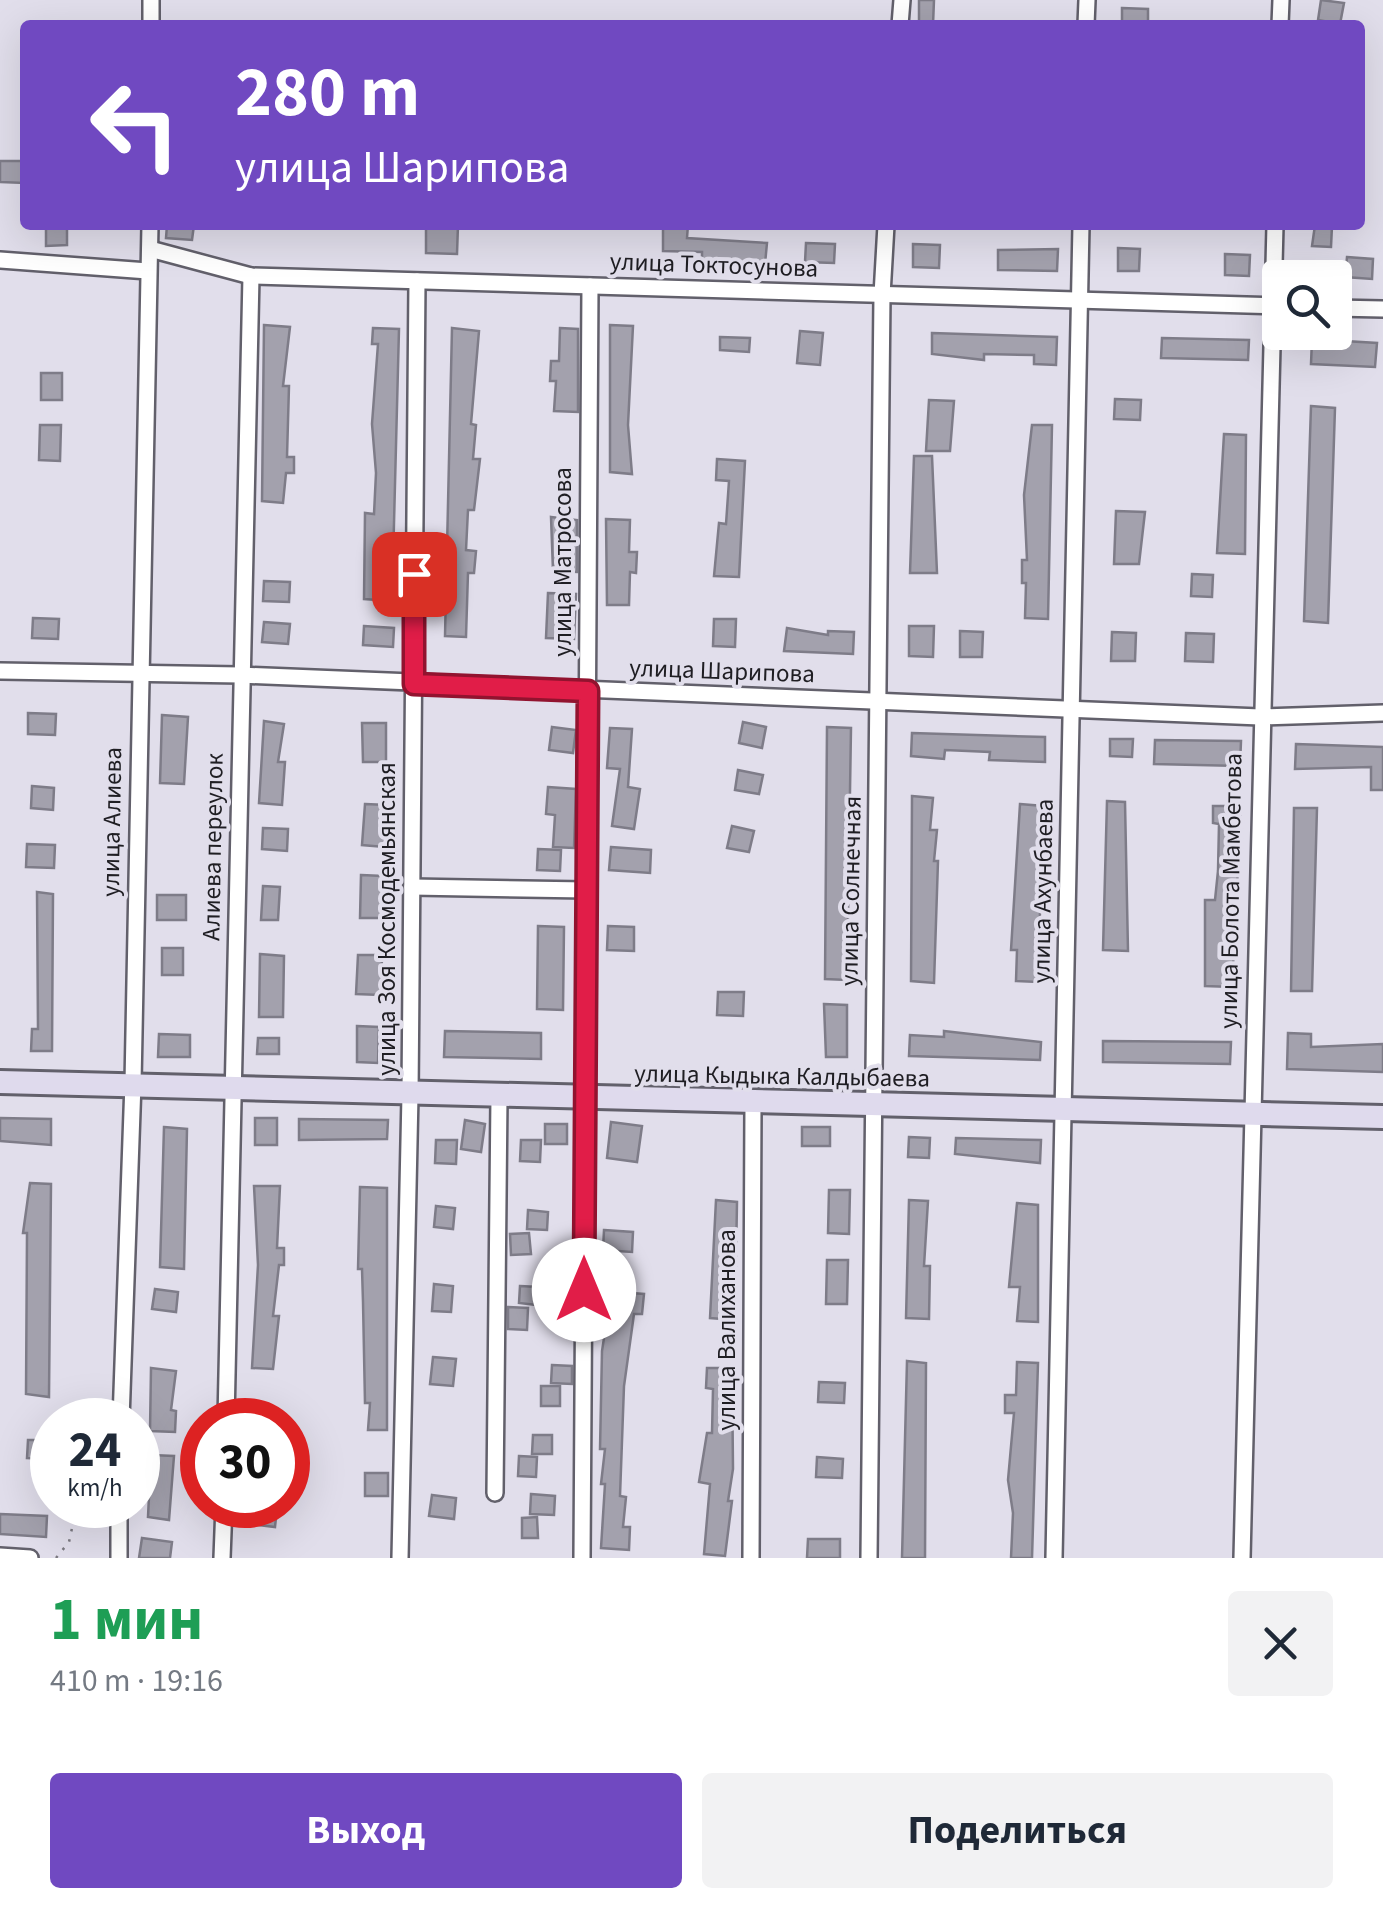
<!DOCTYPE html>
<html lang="ru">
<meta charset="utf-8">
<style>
body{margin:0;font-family:"Source Sans 3",sans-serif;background:#f2f2f3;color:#1f2937;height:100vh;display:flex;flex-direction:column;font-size:38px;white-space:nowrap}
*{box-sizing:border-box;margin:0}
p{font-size:32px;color:#747a83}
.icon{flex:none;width:55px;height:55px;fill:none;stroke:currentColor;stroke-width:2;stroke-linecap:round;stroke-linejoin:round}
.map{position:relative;height:1558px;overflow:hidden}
.sheet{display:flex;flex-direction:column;background:#fff;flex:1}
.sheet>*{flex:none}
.banner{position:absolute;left:20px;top:20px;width:1345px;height:210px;border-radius:10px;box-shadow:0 10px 40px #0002;background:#7049c1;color:#fff;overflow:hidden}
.fabs{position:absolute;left:1262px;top:260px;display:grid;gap:20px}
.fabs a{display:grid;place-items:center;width:90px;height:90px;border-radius:10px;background:#fff;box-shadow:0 10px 40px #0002;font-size:50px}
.speed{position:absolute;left:30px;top:1398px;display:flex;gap:20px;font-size:50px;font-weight:700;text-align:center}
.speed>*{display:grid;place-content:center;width:130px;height:130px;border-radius:50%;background:#fff;box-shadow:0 10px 40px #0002;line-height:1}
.speed small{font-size:25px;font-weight:400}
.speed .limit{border:15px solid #d22;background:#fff;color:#111}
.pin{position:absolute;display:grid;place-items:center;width:85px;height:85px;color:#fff;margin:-42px;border-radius:20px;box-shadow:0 5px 15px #0006}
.me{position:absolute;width:110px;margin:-55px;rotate:0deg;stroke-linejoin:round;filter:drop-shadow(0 0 8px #0008)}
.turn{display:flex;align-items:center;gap:35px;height:210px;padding:0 50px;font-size:45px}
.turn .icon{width:130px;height:130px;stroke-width:2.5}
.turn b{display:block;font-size:70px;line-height:85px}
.round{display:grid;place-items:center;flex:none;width:105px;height:105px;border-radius:10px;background:#f2f2f3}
.overview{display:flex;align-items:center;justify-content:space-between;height:170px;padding:0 50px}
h1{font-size:60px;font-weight:700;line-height:75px;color:#1e9e55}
.primary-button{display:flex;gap:20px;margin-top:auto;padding:20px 50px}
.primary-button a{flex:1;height:115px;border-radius:10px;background:#7049c1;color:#fff;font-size:40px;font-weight:700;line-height:115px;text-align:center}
.primary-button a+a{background:#f2f2f3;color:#1f2937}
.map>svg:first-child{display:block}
.building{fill:#a3a1ad;stroke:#7e7c88;stroke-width:2.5}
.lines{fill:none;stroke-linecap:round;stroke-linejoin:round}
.street-casing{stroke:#62606b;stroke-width:20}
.secondary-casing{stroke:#62606b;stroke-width:28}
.path{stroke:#7b7981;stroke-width:2.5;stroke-dasharray:2.5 8;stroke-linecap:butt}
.street{stroke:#fff;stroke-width:15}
.secondary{stroke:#dfdaed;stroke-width:22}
.route-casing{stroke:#92132f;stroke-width:25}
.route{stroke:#e11d48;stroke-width:18}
.labels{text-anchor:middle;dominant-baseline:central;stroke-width:8;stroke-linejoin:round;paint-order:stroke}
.street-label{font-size:25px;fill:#1f1e23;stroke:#e1deeb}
</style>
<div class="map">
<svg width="1383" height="1558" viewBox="0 0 1383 1558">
<rect width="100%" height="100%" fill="#e1deeb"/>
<g class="building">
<path d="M919 0H934L933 25H919Z"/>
<path d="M1321 0 1344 3 1340 24 1318 20Z"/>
<path d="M1122 8 1148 9V25H1122Z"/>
<path d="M0 161H25V183L0 182Z"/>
<path d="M46 225H67V245L46 246Z"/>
<path d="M167 225H194L192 240 166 238Z"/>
<path d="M426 225H458L457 254 426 253Z"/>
<path d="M663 225H688L687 238 767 243 765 264 702 259V252L663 251Z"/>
<path d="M1315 225 1332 226 1331 247 1312 246Z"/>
<path d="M806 243 835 244 834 263 805 262Z"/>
<path d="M913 244 940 245 939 268 913 267Z"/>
<path d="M1118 248 1140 249 1139 271H1118Z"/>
<path d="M1058 249 1057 271 998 270V250Z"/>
<path d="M1225 254 1250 255 1249 276 1225 275Z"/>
<path d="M1347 257 1373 259 1372 279 1345 277Z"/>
<path d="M264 325 290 327 283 386H289L287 457H294V473H286L283 503 262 501Z"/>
<path d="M610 325 633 326 628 425 632 474 610 472Z"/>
<path d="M373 328 399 329 392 601 364 599 365 513 374 514 376 473 372 424 378 344H372Z"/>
<path d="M452 328 479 331 471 424 476 425 473 459H480L474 510H468L466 550 476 551 474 573H468L466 637 445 636Z"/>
<path d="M560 328 578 329V412L554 411 556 381H550L551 361H559Z"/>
<path d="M800 331 823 333 820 365 797 363Z"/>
<path d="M932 333 1057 337 1056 365 1034 364V355L984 354V360L932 354Z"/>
<path d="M720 337 750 338 749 352 720 350Z"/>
<path d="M1162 338 1249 340 1248 360 1161 358Z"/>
<path d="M1312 339 1377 343 1375 367 1311 364Z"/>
<rect x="41" y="373" width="21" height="27"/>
<path d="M1115 399 1141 400 1140 420 1114 419Z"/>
<path d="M929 400 954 401 950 451H926Z"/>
<path d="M1311 406 1335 408 1328 623 1304 621Z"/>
<path d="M40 425H61L60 461 39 460Z"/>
<path d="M1032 425H1052L1048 619 1025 618 1026 583H1022V560H1027L1024 495Z"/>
<path d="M1224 434 1246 435 1245 554 1217 553Z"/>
<path d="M914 456H932L937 573H910Z"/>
<path d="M717 459 745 461 739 577 714 576 719 523 726 524 729 481 716 480Z"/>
<path d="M1116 511 1145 512 1139 564H1114Z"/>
<path d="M551 517 577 520V572L553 571Z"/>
<path d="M606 519 630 520 629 552H637L636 573 630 572 629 605H607Z"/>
<path d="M1192 574 1213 575 1212 597 1191 596Z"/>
<path d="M264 581 290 582 289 602 263 601Z"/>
<path d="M548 593 576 594 574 639 546 638Z"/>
<path d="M33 618 59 619 58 639 32 638Z"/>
<path d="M714 619H736L735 647 713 646Z"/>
<path d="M264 622 290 624 288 644 262 642Z"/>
<path d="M364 626 394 628 393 647 363 645Z"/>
<path d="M909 626H934L933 657 909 656Z"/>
<path d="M787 628 828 635V631L854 632 853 654 784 651Z"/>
<path d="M960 631 983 632 982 657H960Z"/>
<path d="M1112 632 1136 633 1135 661H1111Z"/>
<path d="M1186 633 1214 634 1213 662 1185 661Z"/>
<path d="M28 713 56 714 55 735 28 734Z"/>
<path d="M162 715 188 717 184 784 160 783Z"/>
<path d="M264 721 284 724 278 762H285L282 805 259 803Z"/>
<path d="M743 722 766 727 762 748 739 743Z"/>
<path d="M362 723H386V762H363Z"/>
<path d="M552 727 576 730 573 753 549 750Z"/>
<path d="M827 727 851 728 847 980 825 979Z"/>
<path d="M610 728 632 729 628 787 640 789 634 829 612 826 620 769 607 768Z"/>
<path d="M912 733 1045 737V762L989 760 990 752 945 750 944 759 911 756Z"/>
<path d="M1110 739H1133L1132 757 1110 756Z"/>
<path d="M1155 740 1241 741 1240 766 1154 764Z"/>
<path d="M1296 744 1383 747V790H1371V767L1295 769Z"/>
<path d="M738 770 763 775 759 794 735 790Z"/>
<path d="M32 786 54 788 53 810 31 808Z"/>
<path d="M548 787 576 789 574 848 553 847 555 815 546 814Z"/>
<path d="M912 796 933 798 930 830H937L934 861H938L934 983 911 981Z"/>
<path d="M1107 801 1125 802 1128 951 1103 950Z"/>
<path d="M365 804 387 805 384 847 362 845Z"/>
<path d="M1020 804 1043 806 1038 982 1016 981 1017 950H1011Z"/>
<path d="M1213 806H1241L1232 987 1205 986V900H1215L1218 871 1219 824 1213 823Z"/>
<path d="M1294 808H1317L1312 991H1291Z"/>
<path d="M732 826 754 831 749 852 727 848Z"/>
<path d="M263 828 288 829 287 851 262 849Z"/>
<path d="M27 844 55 845 54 868 26 867Z"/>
<path d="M611 847 651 850 650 873 609 870Z"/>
<path d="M538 849 561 850 560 871 537 870Z"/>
<path d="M361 875 383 876V918H360Z"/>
<path d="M263 886 280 887 278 920H261Z"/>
<path d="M37 892 53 894 52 1051H31L32 1029H38Z"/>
<rect x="157" y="895" width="29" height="25"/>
<path d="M538 926 564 927 563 1010 537 1009Z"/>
<path d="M608 926 634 927V951L607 950Z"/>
<rect x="162" y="948" width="21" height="27"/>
<path d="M260 954 284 956 283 1017H259Z"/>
<path d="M358 955H382L381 995 356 994Z"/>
<path d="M718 992H744L743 1016 717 1015Z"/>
<path d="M824 1004 847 1005V1057H826Z"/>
<path d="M357 1026 379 1027 378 1063 357 1062Z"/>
<path d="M445 1031 541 1033V1059L444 1057Z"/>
<path d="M944 1031 1041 1042 1040 1060 909 1056 910 1035 944 1037Z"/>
<path d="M1288 1033 1311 1034V1047L1383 1044V1072L1287 1069Z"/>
<path d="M159 1034 190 1035V1057H158Z"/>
<path d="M258 1038H279V1054H257Z"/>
<path d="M1103 1041 1231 1042 1230 1064 1103 1062Z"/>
<path d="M0 1118 51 1119V1145L0 1141Z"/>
<rect x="255" y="1118" width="22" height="27"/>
<path d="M299 1119 388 1120 387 1139 299 1140Z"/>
<path d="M465 1120 485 1124 481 1152 461 1149Z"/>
<path d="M611 1122 642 1126 637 1162 607 1158Z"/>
<rect x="545" y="1124" width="22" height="20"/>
<path d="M164 1127 187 1129 184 1269 160 1267Z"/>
<rect x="802" y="1127" width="28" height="19"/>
<path d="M909 1137 930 1138 929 1158 908 1157Z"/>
<path d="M956 1138 1041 1140 1040 1163 955 1154Z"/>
<path d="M436 1140H457L456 1164 435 1163Z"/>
<path d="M521 1140H541L540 1162 520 1161Z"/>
<path d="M30 1183 51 1184 49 1397 26 1394 27 1233H23Z"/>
<path d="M254 1186H280L277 1248H284V1265H279L273 1316H279L273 1369 252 1368 258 1265Z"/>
<path d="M360 1187 387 1188V1430H368L370 1403H365L363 1302 362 1269H358Z"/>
<path d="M829 1190H850L849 1234 828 1233Z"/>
<path d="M716 1200 737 1202 735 1320 710 1318Z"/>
<path d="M909 1200 928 1201 924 1266H930L929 1319 906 1318Z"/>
<path d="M1017 1203 1038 1205V1322L1017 1321 1020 1287H1009Z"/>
<path d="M436 1206 455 1208 453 1229 434 1227Z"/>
<path d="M528 1210 548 1212 547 1230 527 1229Z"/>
<path d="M604 1230 633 1232 632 1252 603 1250Z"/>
<path d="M529 1233 531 1254 511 1255 510 1234Z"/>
<path d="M827 1260H848L847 1304H826Z"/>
<path d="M434 1284 453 1286 451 1312 432 1311Z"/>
<path d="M520 1286 538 1287 537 1305 519 1303Z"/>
<path d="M155 1289 178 1292 176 1312 152 1309Z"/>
<path d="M604 1291 644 1294 642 1314H634L624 1386 620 1496 626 1497 623 1527H630L629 1550 601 1548 605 1484H601L605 1449H600L602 1351 608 1312H603Z"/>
<path d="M508 1307 528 1308 527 1330 508 1329Z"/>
<path d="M433 1357 456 1359 453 1386 430 1384Z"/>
<path d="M907 1361 926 1363 925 1558H902Z"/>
<path d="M1017 1362 1038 1363 1032 1558H1011L1013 1513 1008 1480 1014 1413H1005V1395H1016Z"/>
<path d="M552 1365 572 1366V1384L551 1383Z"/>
<path d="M151 1368 176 1371 171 1410 176 1411 175 1432 150 1431Z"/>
<path d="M707 1368H732L733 1469 728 1501H732L725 1556 704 1554 710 1484 699 1482 707 1433H712L713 1389 706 1388Z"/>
<path d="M819 1382 845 1383 844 1403 818 1402Z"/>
<rect x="541" y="1386" width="19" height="20"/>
<path d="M533 1435H552V1454H532Z"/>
<path d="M28 1440H49L48 1459 27 1458Z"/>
<path d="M151 1455 174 1456 169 1520 148 1517Z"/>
<path d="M519 1456 537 1457 536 1477 518 1476Z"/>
<path d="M817 1457 843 1459 842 1478 816 1477Z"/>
<rect x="365" y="1473" width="23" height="23"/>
<path d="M531 1494 555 1496 554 1515 530 1514Z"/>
<path d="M432 1495 456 1498 454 1519 429 1516Z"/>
<path d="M253 1505 277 1508 275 1527 251 1524Z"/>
<path d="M0 1514 47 1516 46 1537 0 1534Z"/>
<path d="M537 1517 538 1538H522V1518Z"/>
<path d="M142 1538 172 1542 170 1558H139Z"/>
<path d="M808 1539H840V1558H807Z"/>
</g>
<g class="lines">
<g class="street-casing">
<g id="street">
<path d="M151 25V0"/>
<path d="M900 25 902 0"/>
<path d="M1086 25 1087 0"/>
<path d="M1280 25 1281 0"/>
<path d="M150 249 251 276 1280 306"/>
<path d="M0 260 148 271"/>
<path d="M1335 308 1383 309"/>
<path d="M0 671 240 675 1260 717 1383 713"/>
<path d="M412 887 586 890"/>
<path d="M121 1420 133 1083 150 225"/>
<path d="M226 1420 251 276"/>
<path d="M495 1493 499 1097"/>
<path d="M0 1556 30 1558"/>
<path d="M119 1558V1505"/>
<path d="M222 1558 224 1505"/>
<path d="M400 1558 410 1095 417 281"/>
<path d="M582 1558 590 286"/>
<path d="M751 1558 753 1103"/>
<path d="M869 1558 882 295 886 225"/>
<path d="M1054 1558 1081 225"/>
<path d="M1242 1558 1275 225"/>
</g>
</g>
<g class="secondary-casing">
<path id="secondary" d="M0 1082 1383 1117"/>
</g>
<path class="path" d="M56 1558 69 1542 77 1505"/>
<use href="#street" class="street"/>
<use href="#secondary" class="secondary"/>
</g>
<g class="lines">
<g class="route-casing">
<path id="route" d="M414 574V684L588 691 584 1290"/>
</g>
<use href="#route" class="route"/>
</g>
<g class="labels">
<g class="street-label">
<text transform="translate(714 265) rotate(2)">улица Токтосунова</text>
<text transform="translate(563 562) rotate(-90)">улица Матросова</text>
<text transform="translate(722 671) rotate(2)">улица Шарипова</text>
<text transform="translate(112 822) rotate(-89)">улица Алиева</text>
<text transform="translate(213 847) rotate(-89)">Алиева переулок</text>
<text transform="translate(851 891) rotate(-89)">улица Солнечная</text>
<text transform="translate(1043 891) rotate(-89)">улица Ахунбаева</text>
<text transform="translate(1231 891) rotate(-89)">улица Болота Мамбетова</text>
<text transform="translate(387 919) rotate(-90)">улица Зоя Космодемьянская</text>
<text transform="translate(782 1076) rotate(1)">улица Кыдыка Калдыбаева</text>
<text transform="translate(727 1330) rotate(-90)">улица Валиханова</text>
</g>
</g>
</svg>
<div class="fabs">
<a><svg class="icon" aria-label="search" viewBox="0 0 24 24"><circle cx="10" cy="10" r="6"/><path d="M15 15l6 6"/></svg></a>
</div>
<div class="speed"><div>24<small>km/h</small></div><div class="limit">30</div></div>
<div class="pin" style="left:414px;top:574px;background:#d93025"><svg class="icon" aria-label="arrive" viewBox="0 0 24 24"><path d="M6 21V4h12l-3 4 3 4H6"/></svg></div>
<svg class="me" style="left:584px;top:1290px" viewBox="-20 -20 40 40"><circle r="19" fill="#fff"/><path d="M0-13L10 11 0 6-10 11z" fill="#e11d48"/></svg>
<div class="banner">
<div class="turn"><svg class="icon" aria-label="left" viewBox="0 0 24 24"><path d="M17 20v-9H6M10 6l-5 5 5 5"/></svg><div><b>280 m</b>улица Шарипова</div></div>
</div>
</div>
<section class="sheet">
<div class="overview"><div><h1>1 мин</h1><p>410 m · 19:16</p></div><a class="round"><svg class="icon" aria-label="close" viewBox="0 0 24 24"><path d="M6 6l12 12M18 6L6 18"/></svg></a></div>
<div class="primary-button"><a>Выход</a><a>Поделиться</a></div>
</section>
